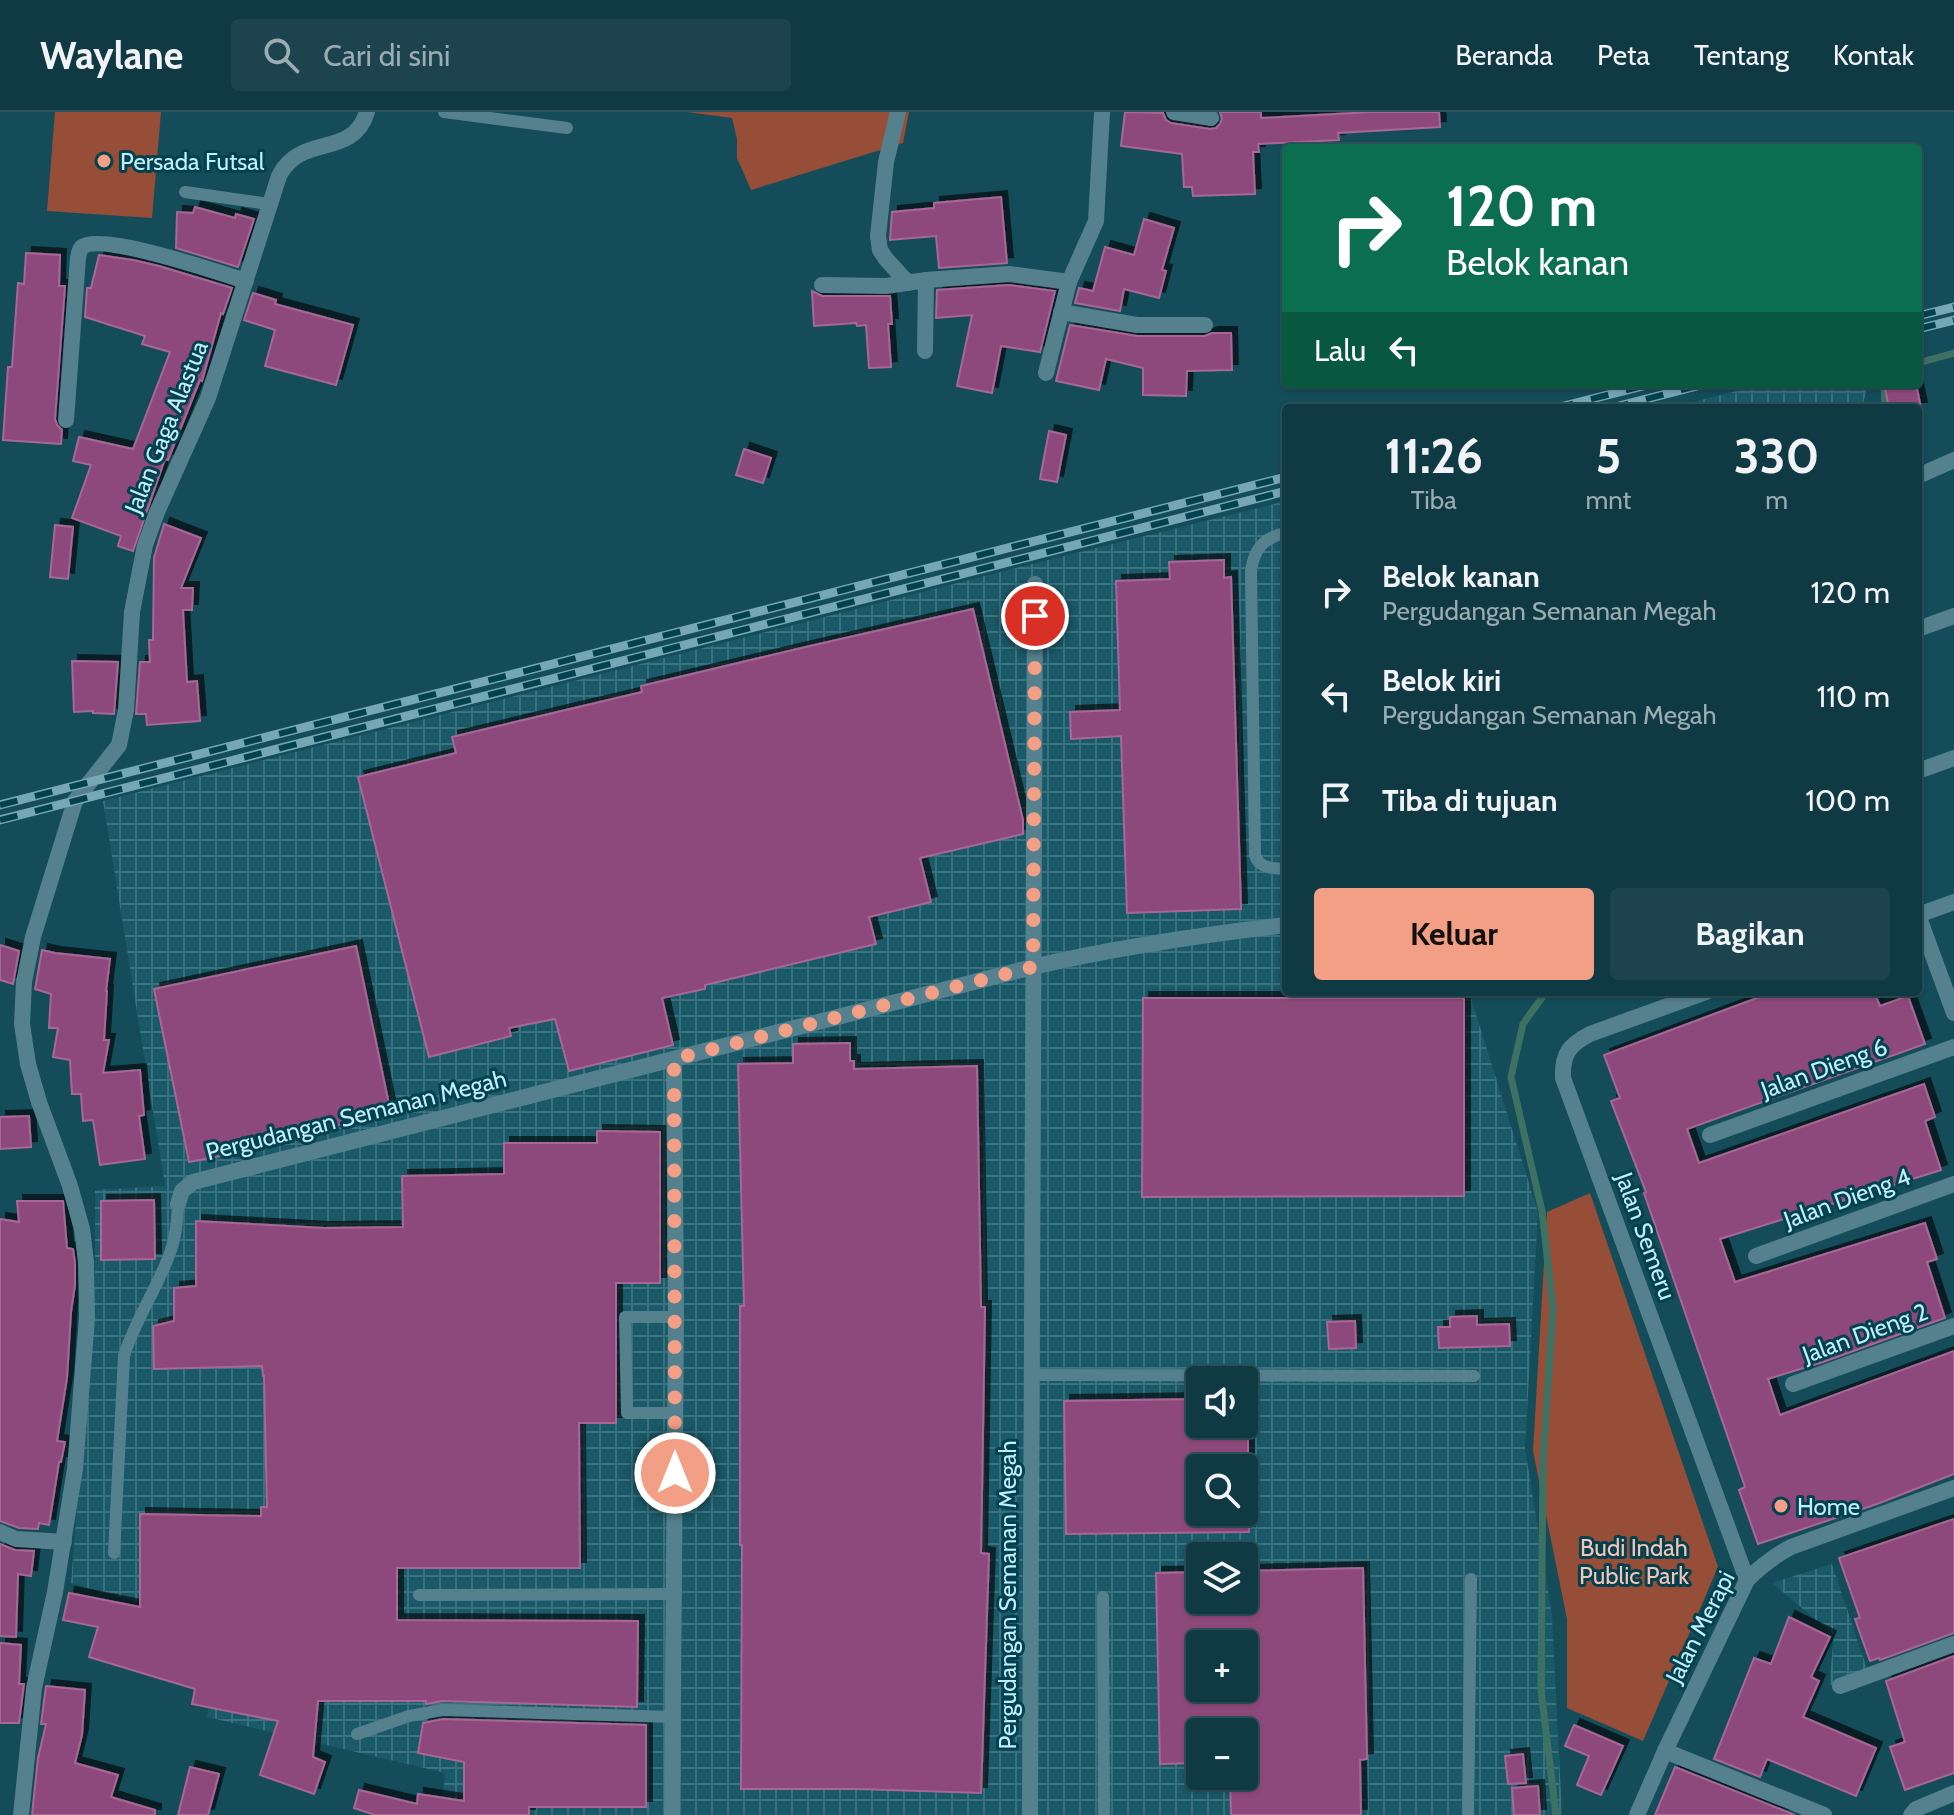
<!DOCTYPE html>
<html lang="id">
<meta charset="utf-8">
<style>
body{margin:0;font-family:Cabin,sans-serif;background:#1d444e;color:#f1f3f6;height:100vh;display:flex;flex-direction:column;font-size:30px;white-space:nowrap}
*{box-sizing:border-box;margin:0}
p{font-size:26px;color:#9bacb2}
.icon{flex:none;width:44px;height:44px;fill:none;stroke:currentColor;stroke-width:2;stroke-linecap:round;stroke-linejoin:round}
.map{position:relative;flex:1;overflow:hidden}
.drawer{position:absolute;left:1282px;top:292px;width:640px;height:592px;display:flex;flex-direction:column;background:#0f3943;border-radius:8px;box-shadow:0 2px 6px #0004,0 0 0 2px #2f535c}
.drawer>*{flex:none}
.guide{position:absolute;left:1282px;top:32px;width:640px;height:244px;border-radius:8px;box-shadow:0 2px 6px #0004,0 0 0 2px #2f535c;background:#0b6e4f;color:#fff;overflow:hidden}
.buttons{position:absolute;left:1186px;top:1254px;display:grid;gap:16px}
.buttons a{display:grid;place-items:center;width:72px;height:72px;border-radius:8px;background:#0f3943;box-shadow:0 2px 6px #0004,0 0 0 2px #2f535c;font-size:40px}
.pin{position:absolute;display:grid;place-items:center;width:68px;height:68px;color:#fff;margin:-34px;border:4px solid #fff;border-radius:50%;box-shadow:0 2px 8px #0007}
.me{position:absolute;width:88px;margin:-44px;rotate:0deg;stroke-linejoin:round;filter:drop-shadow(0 0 6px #0008)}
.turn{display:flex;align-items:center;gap:28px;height:168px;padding:0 32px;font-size:36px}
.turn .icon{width:104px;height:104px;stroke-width:2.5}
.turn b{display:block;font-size:56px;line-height:68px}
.then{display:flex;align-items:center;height:76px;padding:0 32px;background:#0003;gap:16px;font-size:30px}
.eta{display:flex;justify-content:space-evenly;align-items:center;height:136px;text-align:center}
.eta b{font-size:48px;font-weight:700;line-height:56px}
.button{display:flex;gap:16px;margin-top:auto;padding:16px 32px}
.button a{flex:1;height:92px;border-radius:8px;background:#f39f85;color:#111;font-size:32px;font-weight:700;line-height:92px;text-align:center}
.button a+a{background:#1d444e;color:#f1f3f6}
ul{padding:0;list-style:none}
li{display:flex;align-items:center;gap:24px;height:104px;padding:0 32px}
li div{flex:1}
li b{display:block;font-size:30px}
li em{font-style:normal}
header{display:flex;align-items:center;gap:48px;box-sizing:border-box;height:112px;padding:0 40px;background:#0f3943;border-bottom:2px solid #2f535c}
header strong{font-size:38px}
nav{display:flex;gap:44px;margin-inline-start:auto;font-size:28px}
.search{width:560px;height:72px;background:#1d444e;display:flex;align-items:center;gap:20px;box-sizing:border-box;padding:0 28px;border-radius:8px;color:#9bacb2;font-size:30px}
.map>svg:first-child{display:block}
.industrial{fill:url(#industrial-grid);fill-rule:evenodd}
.park{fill:#964e38}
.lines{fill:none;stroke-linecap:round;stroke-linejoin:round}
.stream{stroke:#3d7164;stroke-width:7}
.building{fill:#8e487c;stroke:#a76895;stroke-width:2;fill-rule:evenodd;filter:url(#shadow)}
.lane{stroke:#55818e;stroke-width:12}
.street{stroke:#55818e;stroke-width:16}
.rail-casing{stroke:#75a7b4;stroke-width:9}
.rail{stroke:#04414e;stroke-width:6;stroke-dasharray:18;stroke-linecap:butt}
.route{stroke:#f39f85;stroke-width:14;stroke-dasharray:0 25.2}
.poi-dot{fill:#f39f85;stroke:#04414e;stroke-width:3}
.labels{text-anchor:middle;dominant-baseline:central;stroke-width:6;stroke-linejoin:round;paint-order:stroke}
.poi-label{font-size:24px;fill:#c1eefb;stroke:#04414e;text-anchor:start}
.street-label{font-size:24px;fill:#c1eefb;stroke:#04414e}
.park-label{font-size:24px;fill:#f4c4b6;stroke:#04414e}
</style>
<header>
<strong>Waylane</strong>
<div class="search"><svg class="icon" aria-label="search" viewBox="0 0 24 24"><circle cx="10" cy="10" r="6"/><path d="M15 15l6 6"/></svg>Cari di sini</div>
<nav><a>Beranda</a><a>Peta</a><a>Tentang</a><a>Kontak</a></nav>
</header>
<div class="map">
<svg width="1954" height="1703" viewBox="0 0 1954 1703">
<defs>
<pattern id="industrial-grid" width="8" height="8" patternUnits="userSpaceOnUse" patternTransform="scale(2)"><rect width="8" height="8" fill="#1a5968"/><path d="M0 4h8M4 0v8" fill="none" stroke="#3a717e"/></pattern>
<filter id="shadow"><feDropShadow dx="6" dy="-6" stdDeviation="0" flood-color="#0009"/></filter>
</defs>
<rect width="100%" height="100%" fill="#144c59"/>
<g class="industrial">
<path d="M1766 272H1868L1862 296H1668Z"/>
<path d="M1286 389V880H1469L1538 1100 1525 1336 1552 1503 1562 1703H441L445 1661 207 1605 223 1515 71 1471 95 1167V1078L165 1074 103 689 1040 450ZM1200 1268H1244V1312H1200ZM1200 1356H1244V1400H1200ZM1200 1444H1244V1488H1200ZM1200 1532H1244V1576H1200ZM1200 1620H1244V1664H1200Z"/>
<path d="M1832 1452 1868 1560 1829 1574 1834 1523 1772 1471Z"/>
</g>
<g class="park">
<path d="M55 0H161L152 106 47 99Z"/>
<path d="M687 0H909L903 31 751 78 737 46V27L732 6Z"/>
<path d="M1590 1081 1718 1455 1643 1629 1567 1596V1507L1533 1339 1547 1100Z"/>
</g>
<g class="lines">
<g class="stream">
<path d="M1918 251 1954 241"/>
<path d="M1884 272 1885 296"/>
<path d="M1546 880 1523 912 1511 965 1542 1099 1553 1197 1543 1347 1541 1578 1556 1703"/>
</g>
</g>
<g class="building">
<path d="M1125 0 1163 1 1166 8 1171 11 1210 17 1216 16 1220 12 1222 7 1220 0H1261V6L1371 0H1439L1440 15 1338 21 1339 28 1258 32 1259 40H1253L1255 82 1193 84 1192 75H1184L1182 42 1121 34Z"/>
<path d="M1001 85 1007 151 939 156 936 124 890 128 892 100 934 96V91Z"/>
<path d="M195 95 235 106 236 102 254 107 238 155 176 136 177 100 193 101Z"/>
<path d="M1144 107 1174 116 1162 158 1166 159 1159 186 1124 177 1120 199 1075 191 1079 176 1093 179 1105 135 1134 143Z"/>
<path d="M26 141 60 143 59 174H65L55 307 57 313 62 318 61 332 3 328 8 255H12L18 171 24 172Z"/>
<path d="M99 143 133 148 159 154 232 176 223 202 221 201 202 269 200 268 168 348 165 347 133 439 118 434 121 424 72 406 91 353 73 349 79 325 133 337 170 240 142 232 145 224 85 205 87 176H91Z"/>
<path d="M1009 173 1055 179 1040 240 1001 234 992 281 957 274 972 203 936 206 937 178Z"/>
<path d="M812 179 822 184H890L892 212H888L891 255 869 256 866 213 857 214 856 211 814 214Z"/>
<path d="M253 181 276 188 275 192 353 213 336 273 265 254 275 218 244 208Z"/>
<path d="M1070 213 1137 224H1205L1212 221H1231L1232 258 1187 259 1186 284 1143 283V256L1106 247 1099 278 1056 269Z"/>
<path d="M1906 272H1916L1921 296H1889L1885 276Z"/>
<path d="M1049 319 1066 323 1057 370 1040 367Z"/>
<path d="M744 337 771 346 763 371 736 363Z"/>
<path d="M164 412 201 426 181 476H193L192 498H183L187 570 197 569 200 609 147 613 146 602H136L140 550H150L149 528H153L154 446Z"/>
<path d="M55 413 73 415 68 467 50 465Z"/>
<path d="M1224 448V466L1231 465 1241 797 1127 801 1121 624 1071 627 1070 600 1120 598 1116 469 1170 467 1169 450Z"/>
<path d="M973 497 1023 708V722L920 746 931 790 869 805 876 832 705 873V877L662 886 673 933 569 959 555 907 509 916 511 924 429 945 358 665 456 641 452 625 642 580 641 574 810 534Z"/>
<path d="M72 549 118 550 114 602 93 601V599L74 600Z"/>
<path d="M0 833 19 839 13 872 0 868Z"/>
<path d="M356 834 391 1002 271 1027 272 1034 189 1050 154 877Z"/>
<path d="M42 838 55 841 110 847 106 879H107L104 928H109L103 961 140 958 144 1003 139 1004 145 1047 100 1053 93 1008 83 1009 81 982H72L70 948 53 945 58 916H49L51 882 35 877Z"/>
<path d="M1773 880H1874L1880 894 1908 884 1925 932 1687 1017 1699 1051 1924 972 1935 1005 1925 1009 1941 1058 1720 1127 1735 1170 1925 1111 1937 1147 1927 1150 1945 1206 1823 1250 1768 1267 1780 1303 1954 1239V1362L1877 1392 1758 1432 1739 1378 1745 1375 1644 1081 1646 1080 1611 989 1620 986 1604 943Z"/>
<path d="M1143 886H1464V1084L1142 1085Z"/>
<path d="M850 931V949H854V957L977 954 981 1195H985L981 1441 989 1442 981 1681 858 1677H741L742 1433H740V1194H744L738 952 793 951V932Z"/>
<path d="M29 1004 31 1035 0 1037V1005Z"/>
<path d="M597 1019 660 1020V1171H616V1311H579L580 1456H397V1508L638 1509 637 1595 442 1589 426 1592V1589H318L313 1645 325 1650 314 1682 260 1663 278 1609 192 1592 195 1577 89 1545 98 1515 63 1508 69 1481 140 1495V1402L261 1404V1395H267L264 1264H263L262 1254 154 1257 153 1214 174 1209V1176L196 1174V1109L324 1116 403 1115 402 1064 504 1062V1031H597Z"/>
<path d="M154 1088 155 1147 101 1148V1089Z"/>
<path d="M17 1089H63L67 1136 73 1137 75 1151V1173L71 1200 67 1266 57 1329 65 1330 61 1350H59L49 1413 39 1411 38 1417 19 1416 0 1409V1107L19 1110Z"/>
<path d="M1477 1204V1213L1509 1212 1510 1234 1439 1236 1438 1215H1450V1205Z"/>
<path d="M1355 1209 1356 1236 1329 1237 1327 1210Z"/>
<path d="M1200 1287V1312H1248V1356H1200V1400H1249V1420L1066 1422 1064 1289Z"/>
<path d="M1954 1407V1521L1880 1548 1879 1546 1870 1549 1855 1507 1860 1506 1839 1446Z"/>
<path d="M0 1432 15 1438 34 1439 31 1464 18 1462 16 1525 0 1524Z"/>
<path d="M1363 1456 1367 1647 1360 1648 1361 1703H1231L1230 1664H1244V1620H1200V1651L1160 1652 1156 1461 1200 1460V1488H1244V1459ZM1200 1532H1244V1576H1200Z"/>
<path d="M1789 1505 1830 1525 1811 1565 1819 1569 1803 1605 1876 1636 1856 1684 1767 1647 1760 1665 1714 1647 1754 1546 1771 1552Z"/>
<path d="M0 1531 21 1533 19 1572H24L19 1611H0Z"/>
<path d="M1954 1544V1661L1905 1678 1890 1635 1905 1630 1886 1569Z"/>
<path d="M46 1574 85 1578 82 1623 75 1651 118 1663 111 1685 155 1698V1703H32L38 1646 46 1612H41Z"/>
<path d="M443 1607 646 1613V1695H529V1703H375L354 1696 359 1678 417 1692 418 1682 464 1689V1650L418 1641 423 1611Z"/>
<path d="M1574 1613 1623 1634 1601 1683 1577 1673 1589 1644 1565 1634Z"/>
<path d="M1523 1642 1526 1671 1508 1672 1505 1644Z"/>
<path d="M190 1655 219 1662 208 1703H178Z"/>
<path d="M1675 1655 1795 1703H1655Z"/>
<path d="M1538 1674 1540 1703H1514L1512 1676Z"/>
</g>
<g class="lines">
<g class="lane">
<path d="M444 0 567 16"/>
<path d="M185 80 269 92"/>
<path d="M1286 421C1264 425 1254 437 1251 459L1255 743C1259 757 1273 756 1286 757"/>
<path d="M1033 1263 1474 1264"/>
<path d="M675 1301H627L625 1205H676"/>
<path d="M114 1441 124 1244C135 1208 157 1177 170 1141 176 1125 177 1109 178 1092"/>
<path d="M419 1483 674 1482"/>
<path d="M1103 1485 1104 1703"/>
<path d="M357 1622 409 1604 442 1598 673 1605"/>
<path d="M1468 1703 1471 1467"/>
</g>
<g class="street">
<path d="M898 0 886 50 878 124 880 138 886 147 908 171"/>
<path d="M1174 0 1211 6"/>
<path d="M822 173 886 174 926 168 1009 162 1069 170"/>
<path d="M1061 200 1137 213H1205"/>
<path d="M925 239 926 168"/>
<path d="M1046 261 1069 170 1096 109 1102 0"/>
<path d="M66 308 78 146C79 142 79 138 82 135 101 120 220 161 246 169"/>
<path d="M1918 364 1954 348"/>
<path d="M1918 517 1954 504"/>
<path d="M1918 659 1954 646"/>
<path d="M1918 803 1954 901"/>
<path d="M1918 803 1954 790"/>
<path d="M1706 880 1590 922C1569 933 1562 942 1563 966L1747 1468"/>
<path d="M1710 1023 1954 935"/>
<path d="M178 1092 182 1079 193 1070 1033 855C1117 835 1201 823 1286 813"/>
<path d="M1756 1144 1954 1072"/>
<path d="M1793 1272 1954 1214"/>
<path d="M0 1420 16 1427 64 1430"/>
<path d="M1840 1574 1954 1532"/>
<path d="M1665 1639 1824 1703"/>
<path d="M21 1703 34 1576 55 1480 75 1357 87 1206 86 1150 82 1117 70 1074 39 990 28 952 22 912 24 870 33 825 75 689 119 633 126 598 132 500 145 433 157 400 208 286 279 64C301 20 352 48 367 0"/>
<path d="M672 1703 676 1205 674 947"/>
<path d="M1030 1703 1035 472"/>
<path d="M1637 1703 1665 1639 1747 1468C1760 1455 1774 1444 1791 1435L1954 1376"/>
<path d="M1911 1703 1916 1697 1954 1681"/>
</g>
<g class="rail-casing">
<g id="rail">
<path d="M1918 204 1954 195"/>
<path d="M1918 217 1954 208"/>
<path d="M1556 296 1651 272"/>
<path d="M1611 296 1705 272"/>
<path d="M0 693 1286 365"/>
<path d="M0 708 1286 379"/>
</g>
</g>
<use href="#rail" class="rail"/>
</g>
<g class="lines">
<path class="route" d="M675 1361 674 947 1033 855 1035 504"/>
</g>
<g class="poi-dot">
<circle cx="104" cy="49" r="8"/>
<circle cx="1781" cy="1394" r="8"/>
</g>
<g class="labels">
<g class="poi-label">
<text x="120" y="49">Persada Futsal</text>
<text x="1797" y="1394">Home</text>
</g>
<g class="street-label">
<text transform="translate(166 315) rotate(-68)">Jalan Gaga Alastua</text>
<text transform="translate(1824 956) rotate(-20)">Jalan Dieng 6</text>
<text transform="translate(356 1003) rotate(-14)">Pergudangan Semanan Megah</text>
<text transform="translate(1847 1086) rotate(-20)">Jalan Dieng 4</text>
<text transform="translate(1646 1124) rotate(70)">Jalan Semeru</text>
<text transform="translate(1865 1221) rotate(-20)">Jalan Dieng 2</text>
<text transform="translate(1007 1483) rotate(-90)">Pergudangan Semanan Megah</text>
<text transform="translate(1700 1515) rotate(-63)">Jalan Merapi</text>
</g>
<g class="park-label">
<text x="1634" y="1435">Budi Indah<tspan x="1634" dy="28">Public Park</tspan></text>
</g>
</g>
</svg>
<div class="buttons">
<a><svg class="icon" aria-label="sound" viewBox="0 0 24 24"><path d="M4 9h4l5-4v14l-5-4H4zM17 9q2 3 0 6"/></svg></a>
<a><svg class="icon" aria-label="search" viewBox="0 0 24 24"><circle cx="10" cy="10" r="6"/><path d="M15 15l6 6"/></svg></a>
<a><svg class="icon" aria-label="layers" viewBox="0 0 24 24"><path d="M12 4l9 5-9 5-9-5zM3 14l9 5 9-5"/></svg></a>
<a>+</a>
<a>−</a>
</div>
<div class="pin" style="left:1035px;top:504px;background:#d93025"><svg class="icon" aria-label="arrive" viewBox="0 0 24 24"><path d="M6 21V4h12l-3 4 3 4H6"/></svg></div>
<svg class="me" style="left:675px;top:1361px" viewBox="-20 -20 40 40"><circle r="17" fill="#f39f85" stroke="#fff" stroke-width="3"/><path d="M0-11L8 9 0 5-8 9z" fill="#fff"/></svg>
<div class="guide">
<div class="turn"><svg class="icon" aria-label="right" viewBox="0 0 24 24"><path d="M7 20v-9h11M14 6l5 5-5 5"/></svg><div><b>120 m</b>Belok kanan</div></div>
<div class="then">Lalu<svg class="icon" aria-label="left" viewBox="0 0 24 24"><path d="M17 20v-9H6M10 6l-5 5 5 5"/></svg></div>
</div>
<section class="drawer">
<div class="eta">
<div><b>11:26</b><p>Tiba</p></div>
<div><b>5</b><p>mnt</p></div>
<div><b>330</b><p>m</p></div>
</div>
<ul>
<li><svg class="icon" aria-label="right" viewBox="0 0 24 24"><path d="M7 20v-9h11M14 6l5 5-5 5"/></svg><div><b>Belok kanan</b><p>Pergudangan Semanan Megah</p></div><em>120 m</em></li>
<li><svg class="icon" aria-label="left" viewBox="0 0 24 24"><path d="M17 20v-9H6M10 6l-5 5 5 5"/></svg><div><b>Belok kiri</b><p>Pergudangan Semanan Megah</p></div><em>110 m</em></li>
<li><svg class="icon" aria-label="arrive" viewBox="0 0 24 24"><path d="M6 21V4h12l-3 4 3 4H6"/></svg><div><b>Tiba di tujuan</b></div><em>100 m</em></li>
</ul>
<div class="button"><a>Keluar</a><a>Bagikan</a></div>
</section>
</div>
